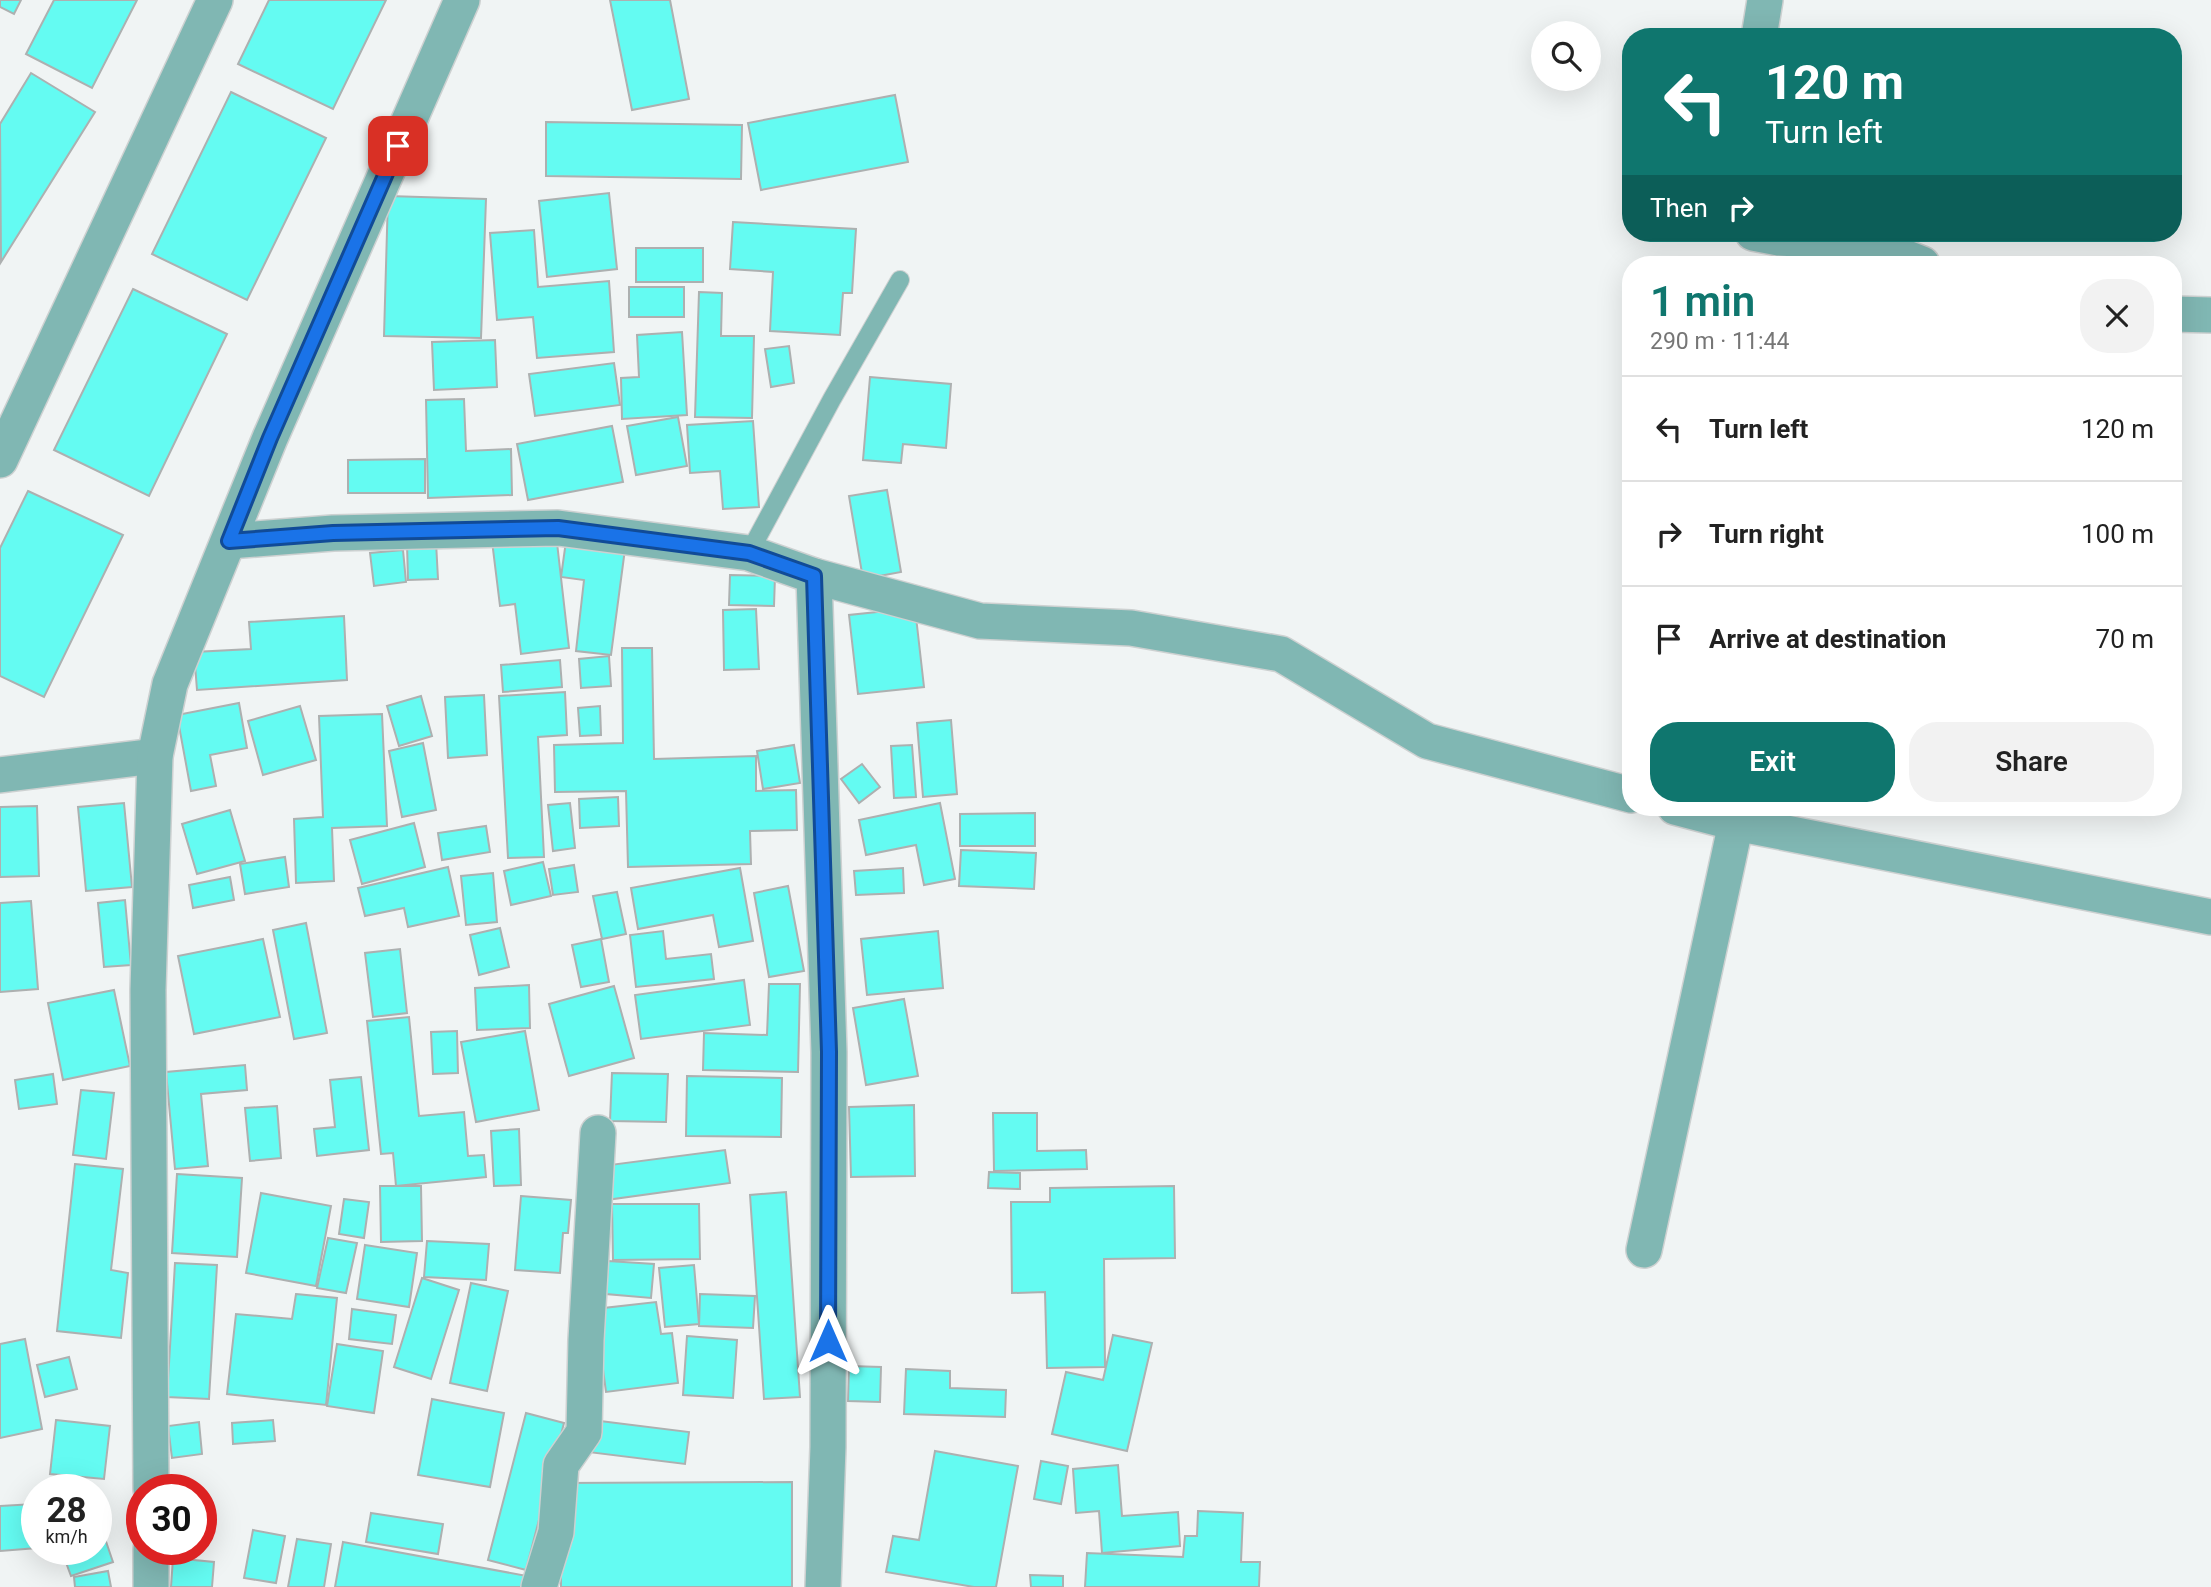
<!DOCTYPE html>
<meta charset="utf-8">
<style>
body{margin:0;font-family:Roboto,sans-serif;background:#f2f2f2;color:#222;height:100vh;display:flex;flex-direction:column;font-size:26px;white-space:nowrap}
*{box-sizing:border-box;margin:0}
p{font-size:23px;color:#767676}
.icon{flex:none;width:38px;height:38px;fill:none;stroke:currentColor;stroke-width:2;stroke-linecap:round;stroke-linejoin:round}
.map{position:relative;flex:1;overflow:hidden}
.sheet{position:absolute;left:1622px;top:256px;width:560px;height:560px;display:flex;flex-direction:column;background:#fff;border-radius:28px;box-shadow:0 7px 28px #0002}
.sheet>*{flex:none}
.hud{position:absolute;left:1622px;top:28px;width:560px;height:214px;border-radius:28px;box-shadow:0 7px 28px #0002;background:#0f766e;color:#fff;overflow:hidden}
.tools{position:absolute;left:1531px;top:21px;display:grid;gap:14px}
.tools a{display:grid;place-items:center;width:70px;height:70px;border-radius:50%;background:#fff;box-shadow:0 7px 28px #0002;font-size:35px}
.speed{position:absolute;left:21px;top:1474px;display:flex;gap:14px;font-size:35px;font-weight:700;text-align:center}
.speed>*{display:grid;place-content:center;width:91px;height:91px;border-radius:50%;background:#fff;box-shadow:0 7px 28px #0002;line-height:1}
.speed small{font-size:18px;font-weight:400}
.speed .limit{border:10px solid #d22;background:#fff;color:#111}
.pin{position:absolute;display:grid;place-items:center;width:60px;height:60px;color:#fff;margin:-30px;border-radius:14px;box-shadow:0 4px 10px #0006}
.me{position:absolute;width:77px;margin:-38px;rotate:0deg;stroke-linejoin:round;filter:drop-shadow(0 0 5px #0008)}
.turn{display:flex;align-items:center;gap:24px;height:147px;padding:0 28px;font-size:32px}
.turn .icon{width:91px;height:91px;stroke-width:2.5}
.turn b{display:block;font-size:49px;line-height:60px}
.then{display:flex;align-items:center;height:66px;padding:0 28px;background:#0003;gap:14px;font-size:26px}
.round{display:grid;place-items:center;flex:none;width:74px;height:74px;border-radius:28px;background:#f2f2f2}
.head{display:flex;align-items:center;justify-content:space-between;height:119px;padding:0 28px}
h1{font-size:42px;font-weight:600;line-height:52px;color:#0f766e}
.button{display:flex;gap:14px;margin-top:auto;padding:14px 28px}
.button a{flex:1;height:80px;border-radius:28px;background:#0f766e;color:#fff;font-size:28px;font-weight:600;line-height:80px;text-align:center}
.button a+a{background:#f2f2f2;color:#222}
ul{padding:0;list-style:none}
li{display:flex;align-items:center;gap:21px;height:105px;padding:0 28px;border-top:2px solid #e0e0e0}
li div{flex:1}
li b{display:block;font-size:26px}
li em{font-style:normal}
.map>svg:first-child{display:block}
.building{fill:#64fbf2;stroke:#adb0b0;stroke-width:2}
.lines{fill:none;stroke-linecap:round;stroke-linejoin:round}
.lane-casing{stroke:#cdd1d1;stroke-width:20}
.street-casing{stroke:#cdd1d1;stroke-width:38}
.lane{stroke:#80b7b3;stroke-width:18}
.street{stroke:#80b7b3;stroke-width:35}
.route-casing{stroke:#114b97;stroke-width:18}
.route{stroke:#1a73e8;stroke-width:12}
</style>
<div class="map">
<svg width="2211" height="1587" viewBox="0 0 2211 1587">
<rect width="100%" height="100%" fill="#f0f4f4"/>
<g class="building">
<path d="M0 0H21L14 14 0 7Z"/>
<path d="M54 0H137L92 88 26 54Z"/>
<path d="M269 0H386L333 109 238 64Z"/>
<path d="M610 0H670L689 99 632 110Z"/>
<path d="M31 73 95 112 1 262 0 124Z"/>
<path d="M231 92 326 138 247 300 152 254Z"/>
<path d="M895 95 908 162 761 190 748 123Z"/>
<path d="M546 122 742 125 741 179 546 176Z"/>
<path d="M609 193 617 269 547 277 539 201Z"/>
<path d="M388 196 486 199 481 338 384 336Z"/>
<path d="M733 222 856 229 852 293H843L840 335 770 331 773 272 730 269Z"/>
<path d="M534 230 538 287 609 281 614 352 537 358 533 317 497 320 490 233Z"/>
<rect x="636" y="248" width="67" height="34"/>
<rect x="629" y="287" width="55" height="30"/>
<path d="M133 289 227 334 149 496 54 450Z"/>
<path d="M699 292 722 293 721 336H754L752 418 695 417Z"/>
<path d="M682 332 687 415 622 419 621 378 639 377 637 335Z"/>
<path d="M495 340 497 387 434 390 432 342Z"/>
<path d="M789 346 794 383 771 387 765 349Z"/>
<path d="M614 363 620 405 535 416 529 374Z"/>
<path d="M870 377 951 384 946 448 903 444 901 463 863 460Z"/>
<path d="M464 399 466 451 511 449 512 495 428 498 426 400Z"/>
<path d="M678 417 687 466 636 475 627 426Z"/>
<path d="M753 421 759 507 723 509 720 471 690 473 687 425Z"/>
<path d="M612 426 623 482 528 500 517 444Z"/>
<path d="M425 459V493H348V460Z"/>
<path d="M887 490 901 572 863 579 849 496Z"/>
<path d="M28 491 123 535 44 697 0 676V548Z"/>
<path d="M556 534 569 648 521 654 515 604 500 606 492 541Z"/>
<path d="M566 541 625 549 611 655 576 651 584 580 561 577Z"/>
<path d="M436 542 438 579 408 580 407 544Z"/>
<path d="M403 550 406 582 374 586 370 553Z"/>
<path d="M730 575 775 576 774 606 729 605Z"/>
<path d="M915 608 924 687 858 694 849 615Z"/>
<path d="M756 609 759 669 724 670 723 610Z"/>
<path d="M344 616 347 680 197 690 194 652 251 649 249 622Z"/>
<path d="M622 648H652L654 759 756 756V791L796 790 797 830 750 831 751 864 628 867 626 791 555 792 554 745 623 743Z"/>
<path d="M609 656 611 686 581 688 579 659Z"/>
<path d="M560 660 562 687 503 692 501 665Z"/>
<path d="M565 692 567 735 538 737 544 857 508 858 499 696Z"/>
<path d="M484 695 487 755 448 758 445 697Z"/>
<path d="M421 696 432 736 399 746 387 706Z"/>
<path d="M239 703 247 748 210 755 216 786 191 791 177 715Z"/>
<path d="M300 706 316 760 263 775 248 721Z"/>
<path d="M600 706 601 735 580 736 578 708Z"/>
<path d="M382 714 387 826 332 828 334 881 296 883 294 819 323 817 319 716Z"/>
<path d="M951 720 957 794 923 797 917 723Z"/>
<path d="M423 743 436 810 402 817 389 751Z"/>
<path d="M794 745 800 783 763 789 757 751Z"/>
<path d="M912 745 916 797 894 798 891 746Z"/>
<path d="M862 764 880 787 859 803 841 779Z"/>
<path d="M618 797 619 826 580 828 579 799Z"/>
<path d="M124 803 132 887 86 891 78 807Z"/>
<path d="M570 803 575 848 553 851 548 805Z"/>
<path d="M940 803 955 879 924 885 916 845 866 855 859 820Z"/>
<path d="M37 806 39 876 0 877V807Z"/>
<path d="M230 810 245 861 197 874 182 824Z"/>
<path d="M1035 813V846H960V814Z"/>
<path d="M414 823 425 867 362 884 350 840Z"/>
<path d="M486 826 490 852 442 860 438 833Z"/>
<path d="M961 850 1036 853 1034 889 959 886Z"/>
<path d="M285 857 289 887 245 894 240 864Z"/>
<path d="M543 862 551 896 511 905 504 871Z"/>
<path d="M574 865 578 892 553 895 549 869Z"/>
<path d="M448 867 459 916 408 927 404 908 365 916 358 888Z"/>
<path d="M740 868 753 941 719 947 713 915 638 929 631 888Z"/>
<path d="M903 868 904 893 856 895 854 871Z"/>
<path d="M493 873 497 922 466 925 461 876Z"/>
<path d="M230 877 234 900 193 908 189 885Z"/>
<path d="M788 886 804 971 769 977 754 893Z"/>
<path d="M617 892 626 934 602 939 593 896Z"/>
<path d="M125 900 131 965 104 967 98 903Z"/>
<path d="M31 901 38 989 0 992V903Z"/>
<path d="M306 923 327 1033 294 1039 273 930Z"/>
<path d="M500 928 509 967 479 975 470 935Z"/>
<path d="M663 931 666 959 711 954 714 979 636 987 630 935Z"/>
<path d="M938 931 943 988 867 995 861 939Z"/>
<path d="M263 939 280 1017 194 1034 178 956Z"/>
<path d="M601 939 609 982 581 987 572 945Z"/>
<path d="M400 949 407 1013 373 1017 365 953Z"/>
<path d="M744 980 750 1025 641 1039 635 995Z"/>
<path d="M769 984H800L798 1072 703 1070 704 1033 767 1035Z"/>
<path d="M529 985 530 1028 477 1030 475 988Z"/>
<path d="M614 986 634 1058 569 1076 549 1004Z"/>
<path d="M114 990 130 1066 63 1080 48 1003Z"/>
<path d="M904 999 918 1076 866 1085 853 1008Z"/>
<path d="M409 1017 419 1116 464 1112 468 1156 484 1155 486 1177 396 1186 393 1153 381 1154 367 1021Z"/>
<path d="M457 1031 458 1073 433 1074 431 1032Z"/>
<path d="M525 1031 539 1110 476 1122 461 1042Z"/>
<path d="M245 1065 247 1090 201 1094 208 1166 175 1169 166 1072Z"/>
<path d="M612 1073 668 1074 666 1122 610 1121Z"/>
<path d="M53 1074 57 1104 19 1109 15 1080Z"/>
<path d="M687 1076 782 1078 781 1137 686 1136Z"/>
<path d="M361 1077 369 1150 317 1156 314 1129 335 1127 330 1080Z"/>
<path d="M81 1090 114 1093 106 1159 73 1155Z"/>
<path d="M914 1105 915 1176 851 1177 849 1107Z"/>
<path d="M277 1106 281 1158 250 1161 245 1108Z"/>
<path d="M993 1113H1037V1151L1086 1150 1087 1169 994 1171Z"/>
<path d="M519 1129 521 1185 494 1186 491 1131Z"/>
<path d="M725 1150 730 1183 606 1200 602 1166Z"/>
<path d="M75 1164 123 1169 111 1270 128 1273 121 1338 57 1331Z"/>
<path d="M989 1172 1020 1173V1189L988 1188Z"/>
<path d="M177 1174 242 1178 237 1257 172 1253Z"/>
<path d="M380 1186H421L422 1241 381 1242Z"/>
<path d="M1174 1186 1175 1258 1104 1259 1105 1367 1047 1368 1045 1292 1012 1293 1011 1202H1050V1188Z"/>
<path d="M786 1192 800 1397 764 1399 750 1195Z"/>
<path d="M261 1193 331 1206 316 1286 246 1273Z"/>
<path d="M521 1196 571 1200 568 1233H563L560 1273 515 1270Z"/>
<path d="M344 1199 369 1202 364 1238 339 1234Z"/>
<path d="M612 1204H699L700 1259 613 1260Z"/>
<path d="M328 1238 357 1243 346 1293 317 1288Z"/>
<path d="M427 1241 489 1244 486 1280 424 1277Z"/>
<path d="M365 1245 417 1253 409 1307 357 1299Z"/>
<path d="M608 1261 654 1264 651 1298 606 1294Z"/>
<path d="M175 1263 217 1265 209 1399 167 1397Z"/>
<path d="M694 1265 699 1324 665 1327 659 1268Z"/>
<path d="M422 1278 459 1290 431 1379 394 1367Z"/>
<path d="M471 1283 508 1291 487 1391 450 1383Z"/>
<path d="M296 1294 337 1298 326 1405 227 1394 236 1314 292 1319Z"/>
<path d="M700 1294 755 1296 753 1328 699 1326Z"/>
<path d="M656 1302 661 1334 672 1333 678 1383 606 1392 595 1309Z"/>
<path d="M352 1309 396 1315 392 1344 349 1339Z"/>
<path d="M1113 1335 1152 1343 1127 1451 1052 1434 1066 1372 1103 1380Z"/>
<path d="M687 1336 737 1340 733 1398 683 1395Z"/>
<path d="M25 1339 42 1429 0 1438V1344Z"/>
<path d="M337 1344 383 1351 374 1413 327 1406Z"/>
<path d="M69 1357 77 1389 45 1397 37 1365Z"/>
<path d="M849 1366 881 1367 880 1402 848 1401Z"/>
<path d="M906 1369 950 1371V1388L1006 1390 1005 1417 904 1414Z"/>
<path d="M432 1399 504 1413 490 1487 418 1475Z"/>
<path d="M526 1413 564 1423 526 1570 488 1560Z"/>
<path d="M56 1420 110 1426 104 1479 50 1474Z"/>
<path d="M273 1420 275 1441 233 1444 232 1423Z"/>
<path d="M592 1420 689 1432 685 1464 588 1452Z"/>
<path d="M199 1422 202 1454 172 1458 168 1426Z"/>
<path d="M935 1451 1018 1466 996 1587H974L886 1572 893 1536 919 1540Z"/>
<path d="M1041 1461 1068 1466 1061 1504 1034 1499Z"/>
<path d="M1118 1465 1122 1516 1178 1512 1180 1546 1102 1553 1099 1511 1076 1513 1073 1469Z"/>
<path d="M792 1482V1587H561V1483Z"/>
<path d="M34 1504 37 1548 0 1551V1506Z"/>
<path d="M1198 1511 1243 1513 1241 1562H1260L1259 1587H1085L1087 1553 1183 1557 1185 1536H1197Z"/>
<path d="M96 1512 113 1562 71 1576 61 1549H96Z"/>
<path d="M371 1513 443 1524 438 1554 366 1542Z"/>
<path d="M253 1530 285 1536 276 1583 244 1578Z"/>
<path d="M297 1539 331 1544 324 1587H288Z"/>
<path d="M343 1542 527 1576 526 1587H335Z"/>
<path d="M173 1558 214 1562 212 1587H171Z"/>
<path d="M108 1571 111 1587H75L74 1577Z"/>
<path d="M1030 1575 1063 1576V1587H1031Z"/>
</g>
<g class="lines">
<g class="lane-casing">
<path id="lane" d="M749 553 832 399 900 280"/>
</g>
<g class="street-casing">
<g id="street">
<path d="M1759 37 1765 0"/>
<path d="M1753 233 1779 238 1869 243 1922 264"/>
<path d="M2174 314 2211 315"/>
<path d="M0 460 215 0"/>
<path d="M229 541 333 533 558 528 749 553 814 576 829 1052 828 1447 823 1587"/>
<path d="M814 576 980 621 1131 628 1281 654 1427 741 1631 795"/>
<path d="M0 775 155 756"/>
<path d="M1675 807 1736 823 2211 917"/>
<path d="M1644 1250 1736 823"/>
<path d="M151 1489 148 990 155 756 170 684 270 438 462 0"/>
<path d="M151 1549V1587"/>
<path d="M539 1587 556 1532 561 1465 584 1432 586 1340 598 1133"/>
</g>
</g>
<use href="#lane" class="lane"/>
<use href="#street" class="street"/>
</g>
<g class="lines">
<g class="route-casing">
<path id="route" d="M398 146 270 438 229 541 333 533 558 528 749 553 814 576 829 1052 828 1341"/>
</g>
<use href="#route" class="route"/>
</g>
</svg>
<div class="tools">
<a><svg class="icon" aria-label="search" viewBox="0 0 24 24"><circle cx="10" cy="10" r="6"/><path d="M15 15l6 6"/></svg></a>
</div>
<div class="speed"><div>28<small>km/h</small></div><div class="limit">30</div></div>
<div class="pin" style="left:398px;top:146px;background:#d93025"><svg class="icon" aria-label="arrive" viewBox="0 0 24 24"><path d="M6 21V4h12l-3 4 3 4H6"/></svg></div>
<svg class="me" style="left:828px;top:1341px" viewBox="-20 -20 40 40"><path d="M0-17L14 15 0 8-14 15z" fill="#1a73e8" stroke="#fff" stroke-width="4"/></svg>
<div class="hud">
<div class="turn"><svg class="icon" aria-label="left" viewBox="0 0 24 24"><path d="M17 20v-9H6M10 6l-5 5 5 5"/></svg><div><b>120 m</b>Turn left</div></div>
<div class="then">Then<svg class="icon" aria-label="right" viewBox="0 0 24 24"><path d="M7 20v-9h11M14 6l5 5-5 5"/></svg></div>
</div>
<section class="sheet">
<div class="head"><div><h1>1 min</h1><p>290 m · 11:44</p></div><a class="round"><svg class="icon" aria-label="close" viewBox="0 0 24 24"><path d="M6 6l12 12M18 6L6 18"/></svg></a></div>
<ul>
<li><svg class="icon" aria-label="left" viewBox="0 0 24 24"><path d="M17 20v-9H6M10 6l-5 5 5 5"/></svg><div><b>Turn left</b></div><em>120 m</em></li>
<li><svg class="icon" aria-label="right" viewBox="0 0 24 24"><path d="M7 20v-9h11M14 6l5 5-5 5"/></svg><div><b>Turn right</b></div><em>100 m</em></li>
<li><svg class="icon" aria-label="arrive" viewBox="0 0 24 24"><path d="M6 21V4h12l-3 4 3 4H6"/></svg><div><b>Arrive at destination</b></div><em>70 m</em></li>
</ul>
<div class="button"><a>Exit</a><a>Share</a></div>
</section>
</div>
